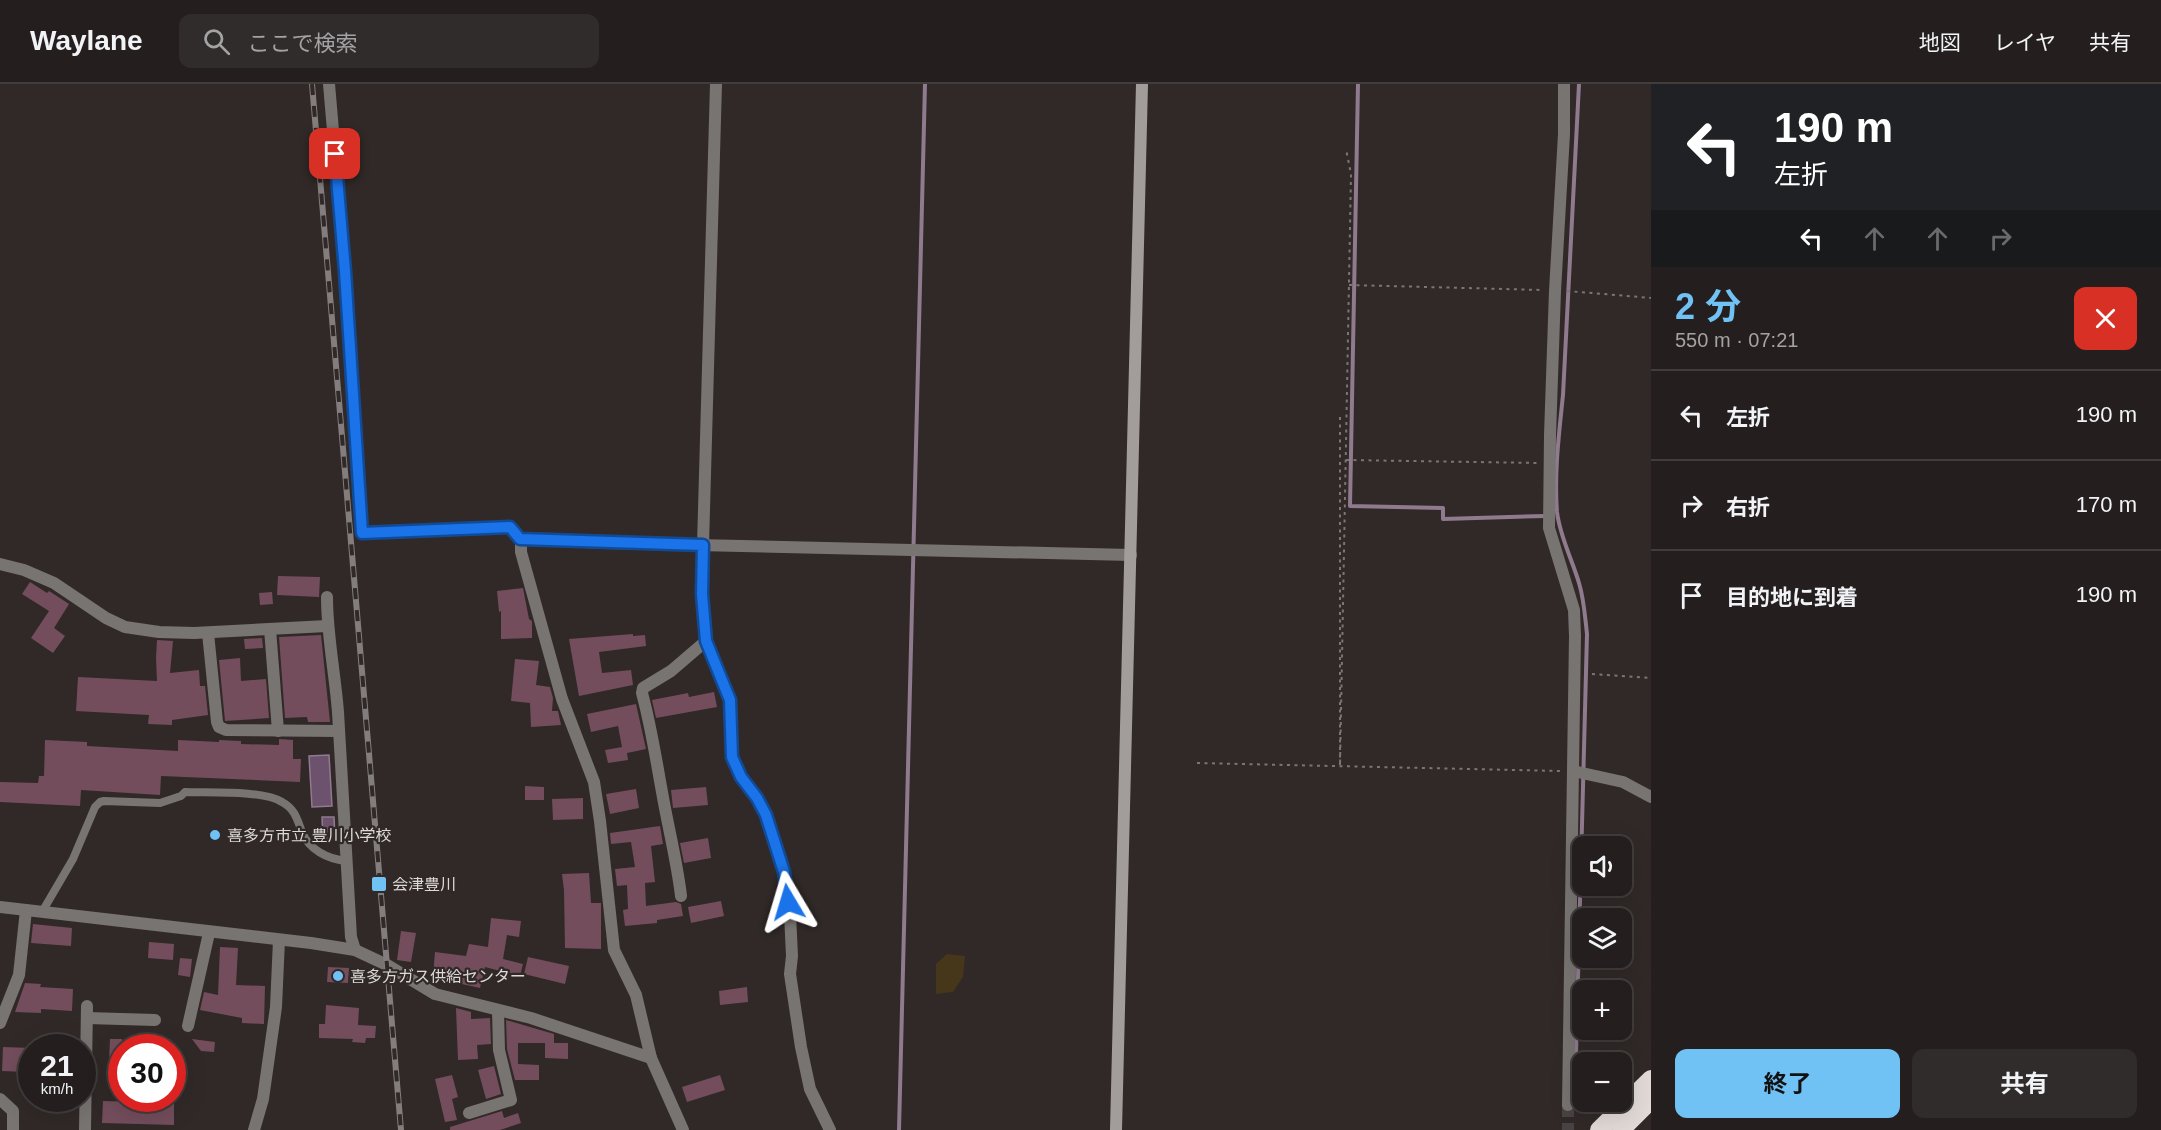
<!DOCTYPE html>
<html lang="ja">
<meta charset="utf-8">
<style>
body{margin:0;font-family:Arial,"Noto Sans JP",sans-serif;background:#302c2b;color:#f1f3f6;height:100vh;display:flex;flex-direction:column;font-size:22px;white-space:nowrap}
*{box-sizing:border-box;margin:0}
p{font-size:20px;color:#a3a2a4}
.icon{flex:none;width:33px;height:33px;fill:none;stroke:currentColor;stroke-width:2;stroke-linecap:round;stroke-linejoin:round}
.map{position:relative;flex:1;overflow:hidden}
.panel{display:flex;flex-direction:column;background:#241f1e;width:510px}
.panel>*{flex:none}
.banner{background:#202124;color:#fff;overflow:hidden}
.buttons{position:absolute;left:1572px;top:752px;display:grid;gap:12px}
.buttons a{display:grid;place-items:center;width:60px;height:60px;border-radius:12px;background:#241f1e;box-shadow:0 6px 24px #0002,0 0 0 2px #413d3c;font-size:30px}
.speed{position:absolute;left:18px;top:950px;display:flex;gap:12px;font-size:30px;font-weight:700;text-align:center}
.speed>*{display:grid;place-content:center;width:78px;height:78px;border-radius:50%;background:#241f1e;box-shadow:0 6px 24px #0002,0 0 0 2px #413d3c;line-height:1}
.speed small{font-size:15px;font-weight:400}
.speed .limit{border:9px solid #d22;background:#fff;color:#111}
.pin{position:absolute;display:grid;place-items:center;width:51px;height:51px;color:#fff;margin:-26px;border-radius:12px;box-shadow:0 3px 9px #0006}
.me{position:absolute;width:66px;margin:-33px;rotate:353deg;stroke-linejoin:round;filter:drop-shadow(0 0 4px #0008)}
.turn{display:flex;align-items:center;gap:21px;height:126px;padding:0 24px;font-size:27px}
.turn .icon{width:78px;height:78px;stroke-width:2.5}
.turn b{display:block;font-size:42px;line-height:51px}
.lanes{display:flex;align-items:center;height:57px;padding:0 24px;background:#0003;justify-content:center;gap:30px;direction:ltr}
.lanes .off{opacity:.35}
.round{display:grid;place-items:center;flex:none;width:63px;height:63px;border-radius:12px;background:#302c2b}
.overview{display:flex;align-items:center;justify-content:space-between;height:102px;padding:0 24px}
h1{font-size:36px;font-weight:700;line-height:45px;color:#70c1f4}
.cta{display:flex;gap:12px;margin-top:auto;padding:12px 24px}
.cta a{flex:1;height:69px;border-radius:12px;background:#70c1f4;color:#111;font-size:24px;font-weight:700;line-height:69px;text-align:center}
.cta a+a{background:#302c2b;color:#f1f3f6}
ul{padding:0;list-style:none}
li{display:flex;align-items:center;gap:18px;height:90px;padding:0 24px;border-top:2px solid #413d3c}
li div{flex:1}
li b{display:block;font-size:22px}
li em{font-style:normal}
header{display:flex;align-items:center;gap:36px;box-sizing:border-box;height:84px;padding:0 30px;background:#241f1e;border-bottom:2px solid #413d3c}
header strong{font-size:28px}
nav{display:flex;gap:33px;margin-inline-start:auto;font-size:21px}
.search{width:420px;height:54px;background:#302c2b;display:flex;align-items:center;gap:15px;box-sizing:border-box;padding:0 21px;border-radius:12px;color:#a3a2a4;font-size:22px}
main{display:flex;flex:1;min-height:0}
.map>svg:first-child{display:block}
.green{fill:#47371a}
.water{fill:#6d526e;stroke:#8f7a8e;stroke-width:1.5}
.lines{fill:none;stroke-linecap:round;stroke-linejoin:round}
.stream{stroke:#8f7a8e;stroke-width:4}
.building{fill:#734d5c}
.street-tunnel{stroke:#4a4343;stroke-width:12;stroke-dasharray:12 6;stroke-linecap:butt}
.path{stroke:#7b7675;stroke-width:2;stroke-dasharray:3 4.5;stroke-linecap:butt}
.lane{stroke:#777472;stroke-width:8}
.street{stroke:#777472;stroke-width:12}
.secondary{stroke:#a29d9b;stroke-width:12}
.highway{stroke:#e2dad6;stroke-width:18}
.rail-casing{stroke:#837e7d;stroke-width:6}
.rail{stroke:#302928;stroke-width:4;stroke-dasharray:11;stroke-linecap:butt}
.route-casing{stroke:#114b97;stroke-width:15}
.route{stroke:#1a73e8;stroke-width:10}
.poi-dot{fill:#70c1f4;stroke:#302928;stroke-width:2}
.labels{text-anchor:middle;dominant-baseline:central;stroke-width:4.5;stroke-linejoin:round;paint-order:stroke}
.poi-label{font-size:16px;fill:#ddd9d9;stroke:#302928;text-anchor:start}
</style>
<header>
<strong>Waylane</strong>
<div class="search"><svg class="icon" aria-label="search" viewBox="0 0 24 24"><circle cx="10" cy="10" r="6"/><path d="M15 15l6 6"/></svg>ここで検索</div>
<nav><a>地図</a><a>レイヤ</a><a>共有</a></nav>
</header>
<main>
<div class="map">
<svg width="1651" height="1046" viewBox="0 0 1651 1046">
<rect width="100%" height="100%" fill="#302928"/>
<path class="green" d="M947 870 965 872 963 893 953 908 936 910V880Z"/>
<g class="water">
<path d="M329 671 332 722 312 723 309 672Z"/>
<path d="M322 733H334L335 755H323Z"/>
</g>
<g class="lines">
<g class="stream">
<path d="M1358 0 1350 422 1443 424V435L1545 432"/>
<path d="M1575 1008 1587 550C1585 533 1584 515 1579 499 1572 475 1560 453 1557 428 1554 389 1559 350 1563 311L1579 0"/>
<path d="M899 1046 925 0"/>
</g>
</g>
<g class="building">
<path d="M278 492 320 493 319 513 277 511Z"/>
<path d="M30 498 47 509 49 507 69 520 54 544 65 552 53 569 31 554 49 527 22 510Z"/>
<path d="M523 504 529 535 532 537V554L501 555V527L499 528 497 507Z"/>
<path d="M272 508 273 520 260 521 259 509Z"/>
<path d="M633 550V552L645 551 646 562 599 568 602 589 631 586 633 601 579 612 569 555Z"/>
<path d="M321 551 330 638H308L307 633 285 634 279 553Z"/>
<path d="M262 554 263 564 245 565 244 555Z"/>
<path d="M157 556 173 557 170 589 199 586 200 602H205L208 631 172 636V641L148 640 149 631 76 627 78 593 157 597 156 574Z"/>
<path d="M240 574 241 597 266 595 269 634 225 637 219 576Z"/>
<path d="M515 575 539 577 536 601 550 603 553 614 552 627H558L561 641 531 643 530 619 511 617Z"/>
<path d="M714 608 717 623 656 634 652 616 688 609 689 613Z"/>
<path d="M636 620 646 665 627 669 628 676 608 679 605 666 622 663 618 642 591 648 587 630Z"/>
<path d="M279 655 293 656V675H301L300 698 161 692 160 711 81 706 80 722 0 718V698L38 699 39 692H44L45 656 87 658V662L178 667V656L219 658V656L241 657V660L279 661Z"/>
<path d="M525 702 544 703V716H525Z"/>
<path d="M706 703 708 721 673 724 671 706Z"/>
<path d="M636 705 639 724 610 730 606 710Z"/>
<path d="M583 714V735L553 736 552 715Z"/>
<path d="M660 742 663 760 651 762 655 798 645 799 646 822 676 818 681 820 683 832 657 836V839L625 842 623 826 628 825 627 801 617 802 615 785 635 783 631 758 611 760 610 749Z"/>
<path d="M708 754 711 774 684 779 680 759Z"/>
<path d="M589 789 591 819H601V865L565 864 564 806 562 790Z"/>
<path d="M721 817 724 832 691 839 688 823Z"/>
<path d="M491 834 521 837 519 853 507 851 503 875 523 880 520 892 485 883 480 904 448 897V894L433 892 435 868 466 872 469 860 488 863Z"/>
<path d="M33 840 72 844 71 862 31 859Z"/>
<path d="M401 847 416 849 411 878 397 876Z"/>
<path d="M149 858 174 860 173 876 148 874Z"/>
<path d="M220 863 238 864 236 901 265 902 264 940 242 939V934L200 926 204 908 218 911Z"/>
<path d="M528 873 569 882 565 900 524 890Z"/>
<path d="M180 874 192 875 190 893 178 891Z"/>
<path d="M328 883 349 884 348 899 327 898Z"/>
<path d="M25 899 41 900 40 903 73 905 72 927 41 925V929L15 928Z"/>
<path d="M747 903 748 918 720 921 719 907Z"/>
<path d="M326 921 359 924 358 941 376 942 375 954H366L365 959 352 958 353 955 319 954V940H325Z"/>
<path d="M456 924 471 928V935L490 934 491 960 477 961 478 975 458 976Z"/>
<path d="M506 936 554 950V959H568V975L545 974V959H518V980L539 981V996H515L507 965Z"/>
<path d="M110 955H122V977H109Z"/>
<path d="M192 955 215 958 214 968 201 967Z"/>
<path d="M3 963 32 964V986H25V988L2 987Z"/>
<path d="M494 982 501 1010 486 1015 478 986Z"/>
<path d="M452 991 458 1013 452 1015 457 1036 445 1038 435 995Z"/>
<path d="M720 991 725 1006 687 1018 682 1003Z"/>
<path d="M103 1017 174 1019V1041L102 1039Z"/>
<path d="M502 1027 504 1034 518 1029 521 1039 500 1046H450V1043Z"/>
</g>
<g class="lines">
<path class="street-tunnel" d="M1568 1021V1046"/>
<g class="path">
<path d="M1349 201 1543 206"/>
<path d="M1567 207 1651 214"/>
<path d="M1340 333V682L1351 90 1346 65"/>
<path d="M1346 376 1538 379"/>
<path d="M1592 590 1651 594"/>
<path d="M1197 679 1560 687"/>
</g>
<path class="lane" d="M42 828 73 775 95 723 100 718 104 717 160 719 181 712 185 708C210 709 263 706 282 718 295 725 297 735 302 748 309 766 328 775 346 777"/>
<g class="street">
<path d="M329 0 345 187 362 449 510 443 521 455V468L562 615 594 698 600 737 614 866 636 911 651 974 683 1046"/>
<path d="M716 0 703 461 702 510 706 557 730 616 732 673 741 693 757 714 766 731 784 788 790 830 792 872 790 890 801 963 810 1005 830 1046"/>
<path d="M1564 0V50L1555 207 1550 351 1549 444 1574 526 1575 552 1568 1021"/>
<path d="M521 455 606 459 1131 471"/>
<path d="M0 480 24 486 54 499 106 534 125 543 159 548 194 549 327 542"/>
<path d="M327 513C327 552 335 589 338 628 343 703 347 778 351 853L355 866"/>
<path d="M270 545 278 647"/>
<path d="M208 549 217 638 219 643 226 646 339 647"/>
<path d="M1573 687 1623 698 1651 713"/>
<path d="M681 812C677 777 668 743 662 708 656 675 651 642 642 609L643 604 671 587 706 557"/>
<path d="M0 823 311 859 355 866 387 881 435 910 531 934 651 974"/>
<path d="M87 934 155 936"/>
<path d="M0 939 19 891 26 826"/>
<path d="M188 942 209 849"/>
<path d="M0 1015 13 1027V1046"/>
<path d="M469 1029 511 1016 499 966 498 927"/>
<path d="M85 1046 87 922"/>
<path d="M254 1046 263 1015 276 923 279 856"/>
</g>
<path class="secondary" d="M1116 1046 1142 0"/>
<g class="highway">
<path d="M1599 1046 1651 995"/>
<path d="M1621 1046 1651 1016"/>
</g>
<g class="rail-casing">
<path id="rail" d="M312 0 401 1046"/>
</g>
<use href="#rail" class="rail"/>
</g>
<g class="lines">
<g class="route-casing">
<path id="route" d="M335 70 345 187 362 449 510 443 520 455 703 461 702 510 706 557 730 616 732 673 741 693 757 714 766 731 784 788 788 818"/>
</g>
<use href="#route" class="route"/>
</g>
<g class="poi-dot">
<circle cx="215" cy="751" r="6"/>
<rect x="371" y="792" width="16" height="16" rx="3"/>
<circle cx="338" cy="892" r="6"/>
</g>
<g class="labels">
<g class="poi-label">
<text x="227" y="751">喜多方市立 豊川小学校</text>
<text x="392" y="800">会津豊川</text>
<text x="350" y="892">喜多方ガス供給センター</text>
</g>
</g>
</svg>
<div class="buttons">
<a><svg class="icon" aria-label="sound" viewBox="0 0 24 24"><path d="M4 9h4l5-4v14l-5-4H4zM17 9q2 3 0 6"/></svg></a>
<a><svg class="icon" aria-label="layers" viewBox="0 0 24 24"><path d="M12 4l9 5-9 5-9-5zM3 14l9 5 9-5"/></svg></a>
<a>+</a>
<a>−</a>
</div>
<div class="speed"><div>21<small>km/h</small></div><div class="limit">30</div></div>
<div class="pin" style="left:335px;top:70px;background:#d93025"><svg class="icon" aria-label="arrive" viewBox="0 0 24 24"><path d="M6 21V4h12l-3 4 3 4H6"/></svg></div>
<svg class="me" style="left:788px;top:818px" viewBox="-20 -20 40 40"><path d="M0-17L14 15 0 8-14 15z" fill="#1a73e8" stroke="#fff" stroke-width="4"/></svg>
</div>
<section class="panel">
<div class="banner">
<div class="turn"><svg class="icon" aria-label="left" viewBox="0 0 24 24"><path d="M17 20v-9H6M10 6l-5 5 5 5"/></svg><div><b>190 m</b>左折</div></div>
<div class="lanes"><svg class="icon" aria-label="left" viewBox="0 0 24 24"><path d="M17 20v-9H6M10 6l-5 5 5 5"/></svg><svg class="icon off" aria-label="ahead" viewBox="0 0 24 24"><path d="M12 20V5M6 11l6-6 6 6"/></svg><svg class="icon off" aria-label="ahead" viewBox="0 0 24 24"><path d="M12 20V5M6 11l6-6 6 6"/></svg><svg class="icon off" aria-label="right" viewBox="0 0 24 24"><path d="M7 20v-9h11M14 6l5 5-5 5"/></svg></div>
</div>
<div class="overview"><div><h1>2 分</h1><p>550 m · 07:21</p></div><a class="round" style="background:#d93025;color:#fff"><svg class="icon" aria-label="close" viewBox="0 0 24 24"><path d="M6 6l12 12M18 6L6 18"/></svg></a></div>
<ul>
<li><svg class="icon" aria-label="left" viewBox="0 0 24 24"><path d="M17 20v-9H6M10 6l-5 5 5 5"/></svg><div><b>左折</b></div><em>190 m</em></li>
<li><svg class="icon" aria-label="right" viewBox="0 0 24 24"><path d="M7 20v-9h11M14 6l5 5-5 5"/></svg><div><b>右折</b></div><em>170 m</em></li>
<li><svg class="icon" aria-label="arrive" viewBox="0 0 24 24"><path d="M6 21V4h12l-3 4 3 4H6"/></svg><div><b>目的地に到着</b></div><em>190 m</em></li>
</ul>
<div class="cta"><a>終了</a><a>共有</a></div>
</section>
</main>
